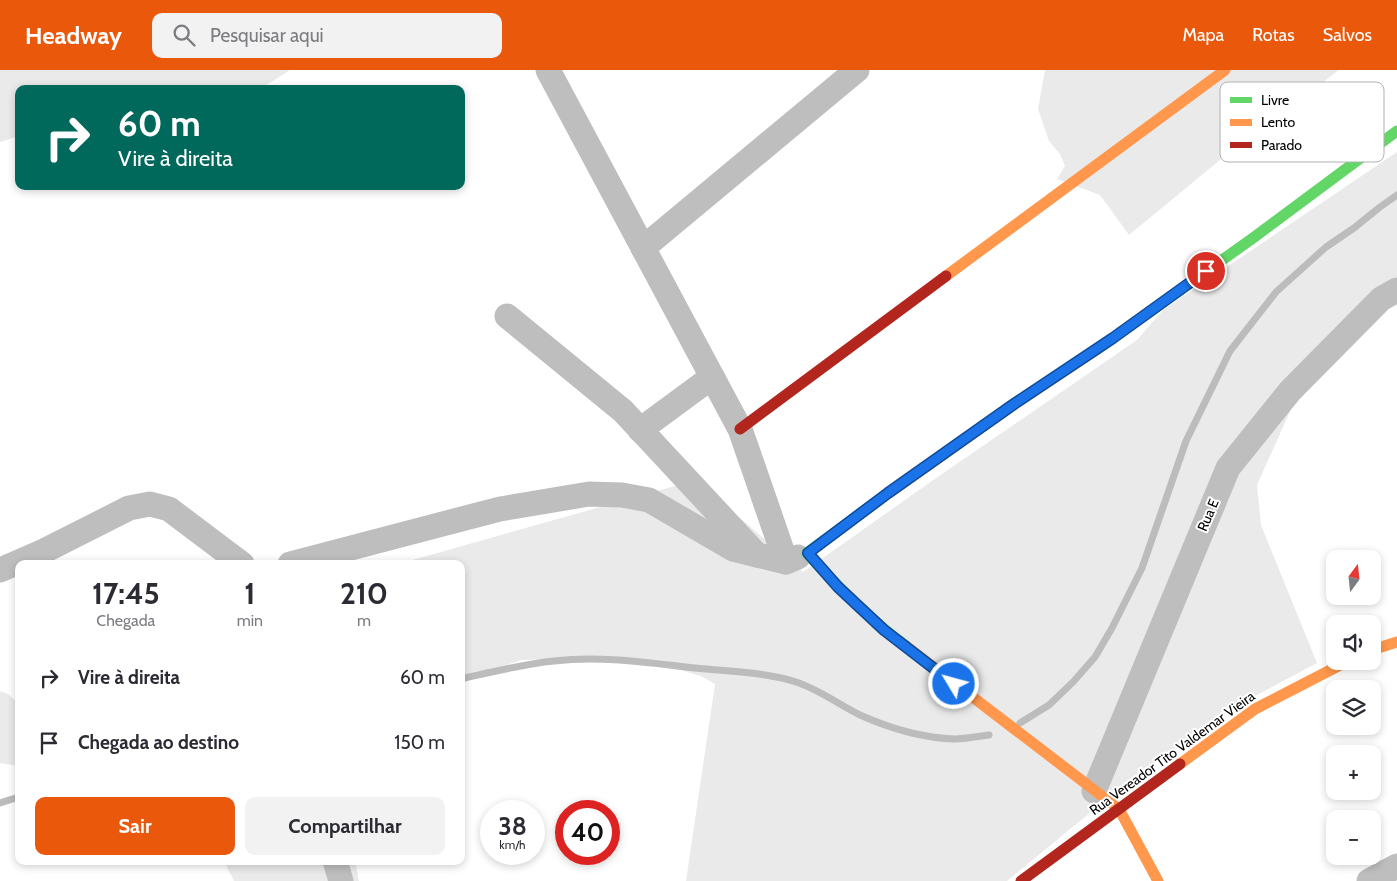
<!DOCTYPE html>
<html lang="pt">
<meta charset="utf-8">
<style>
body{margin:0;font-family:Cabin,sans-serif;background:#f2f2f3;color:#2b2b33;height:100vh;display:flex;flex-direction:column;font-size:19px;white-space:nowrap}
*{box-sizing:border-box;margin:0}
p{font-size:16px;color:#7c7c81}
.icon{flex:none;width:28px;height:28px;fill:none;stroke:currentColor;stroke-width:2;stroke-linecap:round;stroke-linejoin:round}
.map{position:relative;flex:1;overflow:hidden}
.drawer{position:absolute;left:15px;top:490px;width:450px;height:305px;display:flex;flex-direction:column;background:#fff;border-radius:10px;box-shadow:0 2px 8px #0003}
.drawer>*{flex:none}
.top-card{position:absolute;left:15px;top:15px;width:450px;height:105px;border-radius:10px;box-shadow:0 2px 8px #0003;background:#00695c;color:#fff;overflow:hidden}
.needle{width:32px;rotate:15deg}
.buttons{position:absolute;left:1326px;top:480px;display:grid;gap:10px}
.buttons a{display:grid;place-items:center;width:55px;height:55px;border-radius:10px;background:#fff;box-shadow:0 2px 8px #0003;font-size:25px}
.speed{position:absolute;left:480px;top:730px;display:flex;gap:10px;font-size:25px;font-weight:700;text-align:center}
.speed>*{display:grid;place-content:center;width:65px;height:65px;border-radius:50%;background:#fff;box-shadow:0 2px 8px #0003;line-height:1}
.speed small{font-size:12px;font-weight:400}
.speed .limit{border:8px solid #d22;background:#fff;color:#111}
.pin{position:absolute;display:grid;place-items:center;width:42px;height:42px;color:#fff;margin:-21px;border:2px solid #fff;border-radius:50%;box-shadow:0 1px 5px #0007}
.me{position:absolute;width:55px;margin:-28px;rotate:307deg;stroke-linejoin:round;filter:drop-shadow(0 0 4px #0008)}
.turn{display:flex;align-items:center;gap:18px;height:105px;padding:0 20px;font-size:22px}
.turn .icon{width:65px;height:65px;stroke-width:2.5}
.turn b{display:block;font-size:35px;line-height:42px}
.eta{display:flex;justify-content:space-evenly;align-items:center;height:85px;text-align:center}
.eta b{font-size:30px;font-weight:700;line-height:35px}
.cta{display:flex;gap:10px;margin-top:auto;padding:10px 20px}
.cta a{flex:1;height:58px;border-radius:10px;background:#ea580c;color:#fff;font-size:20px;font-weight:700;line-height:58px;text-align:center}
.cta a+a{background:#f2f2f3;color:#2b2b33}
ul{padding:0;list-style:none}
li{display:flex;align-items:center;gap:15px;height:65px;padding:0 20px}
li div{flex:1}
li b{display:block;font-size:19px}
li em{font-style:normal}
header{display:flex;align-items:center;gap:30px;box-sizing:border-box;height:70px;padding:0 25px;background:#ea580c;color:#fff}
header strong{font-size:24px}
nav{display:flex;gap:28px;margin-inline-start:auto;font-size:18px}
.search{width:350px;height:45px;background:#f2f2f3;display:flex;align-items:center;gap:12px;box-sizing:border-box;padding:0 18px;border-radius:10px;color:#7c7c81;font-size:19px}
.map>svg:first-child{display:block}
.green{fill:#eaeaea}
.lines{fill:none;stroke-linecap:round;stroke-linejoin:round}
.stream{stroke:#bcbcbc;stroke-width:7}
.street{stroke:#bebebe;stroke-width:25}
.fast{stroke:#63d668;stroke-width:11}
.slow{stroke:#ff974d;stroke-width:11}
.jam{stroke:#b3261e;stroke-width:11}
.route-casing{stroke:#114b97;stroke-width:12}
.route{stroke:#1a73e8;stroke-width:9}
.labels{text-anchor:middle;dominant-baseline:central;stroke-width:4;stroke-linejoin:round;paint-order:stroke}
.street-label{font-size:14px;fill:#000;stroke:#fff}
.key{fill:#fff;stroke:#b2b2b2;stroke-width:1}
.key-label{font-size:14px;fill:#000}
</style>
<header>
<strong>Headway</strong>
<div class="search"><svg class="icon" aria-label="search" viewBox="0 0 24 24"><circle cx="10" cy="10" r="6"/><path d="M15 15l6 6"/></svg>Pesquisar aqui</div>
<nav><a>Mapa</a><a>Rotas</a><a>Salvos</a></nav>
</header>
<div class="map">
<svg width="1397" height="811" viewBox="0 0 1397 811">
<rect width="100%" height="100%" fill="#fff"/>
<g class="green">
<path d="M0 0H290L260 19H177L167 16 159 19H19V66L0 72Z"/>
<path d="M1045 0H1339L1226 85 1129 165 1100 125 1057 109 1065 96 1060 84 1049 71 1038 39Z"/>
<path d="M1397 82V217L1296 328 1257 415 1261 455 1317 593 1229 640 1124 715 1007 811H686L715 614 701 606 653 592 601 588 521 590 461 611V494H398L696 410 803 502 929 413 1137 270 1163 240Z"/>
<path d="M0 621 8 624 19 634V696L0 693Z"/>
<path d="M224 791H355L359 811H234Z"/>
</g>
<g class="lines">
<g class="stream">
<path d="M461 609C492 602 523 594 554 591 605 585 655 594 706 599 737 602 770 603 799 613 821 621 840 635 860 645 889 658 922 668 955 669 966 669 978 666 989 665"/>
<path d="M1020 653 1049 635 1073 612 1095 587 1112 558 1142 498 1186 371 1230 281 1276 222 1326 177 1354 158 1380 137 1397 125"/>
<path d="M0 733 19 727"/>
</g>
<g class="street">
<path d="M548 0 740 359 786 492"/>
<path d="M643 178 857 0"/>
<path d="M507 246 623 341 757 485"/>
<path d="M640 360 712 307"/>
<path d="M290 494 500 439 589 424 622 425 649 430 733 479 786 492 798 487"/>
<path d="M0 500 44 481 129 438 150 434 169 439 242 494"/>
<path d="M1094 721 1228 398 1290 321 1381 229 1397 220"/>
<path d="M335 791 341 811"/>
<path d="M1369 811 1397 796"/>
</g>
<g class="fast">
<path d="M1096 280 1253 168 1397 61"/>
<path d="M883 427 807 483C838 517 869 549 906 576"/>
</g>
<g class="slow">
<path d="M946 206 1225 0"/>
<path d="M883 427 1014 334 1096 280"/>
<path d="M906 576 1119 739 1158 811"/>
<path d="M1372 580 1397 572"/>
<path d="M1180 694 1255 639 1348 591"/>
</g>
<g class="jam">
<path d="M740 359 946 206"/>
<path d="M1021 811 1180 694"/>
</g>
</g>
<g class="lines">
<g class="route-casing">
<path id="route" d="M954 614 884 560 838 517 808 483 888 423 1014 334 1113 268 1206 201"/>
</g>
<use href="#route" class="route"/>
</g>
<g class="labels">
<g class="street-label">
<text transform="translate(1208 445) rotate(-67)">Rua E</text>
<text transform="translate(1172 683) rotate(-36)">Rua Vereador Tito Valdemar Vieira</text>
</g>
</g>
<rect x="1220" y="12" width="164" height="80" rx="8" class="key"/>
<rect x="1230" y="27" width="22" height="6" fill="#63d668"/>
<rect x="1230" y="49" width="22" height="7" fill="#ff974d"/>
<rect x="1230" y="72" width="22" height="6" fill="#b3261e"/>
<g class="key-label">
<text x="1261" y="35">Livre</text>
<text x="1261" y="57">Lento</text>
<text x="1261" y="80">Parado</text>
</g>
</svg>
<div class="buttons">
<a><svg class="needle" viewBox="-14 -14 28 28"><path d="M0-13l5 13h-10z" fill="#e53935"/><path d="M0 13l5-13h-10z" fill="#7c7c81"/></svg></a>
<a><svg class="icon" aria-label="sound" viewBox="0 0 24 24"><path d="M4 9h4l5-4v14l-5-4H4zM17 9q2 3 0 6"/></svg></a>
<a><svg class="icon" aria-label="layers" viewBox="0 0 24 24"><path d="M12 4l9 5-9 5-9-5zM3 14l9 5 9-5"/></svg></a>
<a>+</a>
<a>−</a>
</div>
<div class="speed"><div>38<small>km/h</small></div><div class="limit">40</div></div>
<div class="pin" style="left:1206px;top:201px;background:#d93025"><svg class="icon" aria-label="arrive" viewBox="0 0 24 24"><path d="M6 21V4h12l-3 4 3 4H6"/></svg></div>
<svg class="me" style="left:954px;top:614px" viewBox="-20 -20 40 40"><circle r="17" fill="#1a73e8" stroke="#fff" stroke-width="3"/><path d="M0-11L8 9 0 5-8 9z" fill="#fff"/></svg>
<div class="top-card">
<div class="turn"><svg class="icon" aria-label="right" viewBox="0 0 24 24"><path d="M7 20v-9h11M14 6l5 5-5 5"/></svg><div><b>60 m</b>Vire à direita</div></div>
</div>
<section class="drawer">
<div class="eta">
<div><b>17:45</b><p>Chegada</p></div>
<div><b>1</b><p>min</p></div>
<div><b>210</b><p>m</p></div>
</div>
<ul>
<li><svg class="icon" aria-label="right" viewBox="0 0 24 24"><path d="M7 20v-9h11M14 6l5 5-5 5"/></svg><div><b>Vire à direita</b></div><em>60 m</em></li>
<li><svg class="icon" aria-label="arrive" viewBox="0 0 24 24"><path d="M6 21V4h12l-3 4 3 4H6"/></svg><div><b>Chegada ao destino</b></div><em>150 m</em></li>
</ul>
<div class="cta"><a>Sair</a><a>Compartilhar</a></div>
</section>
</div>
